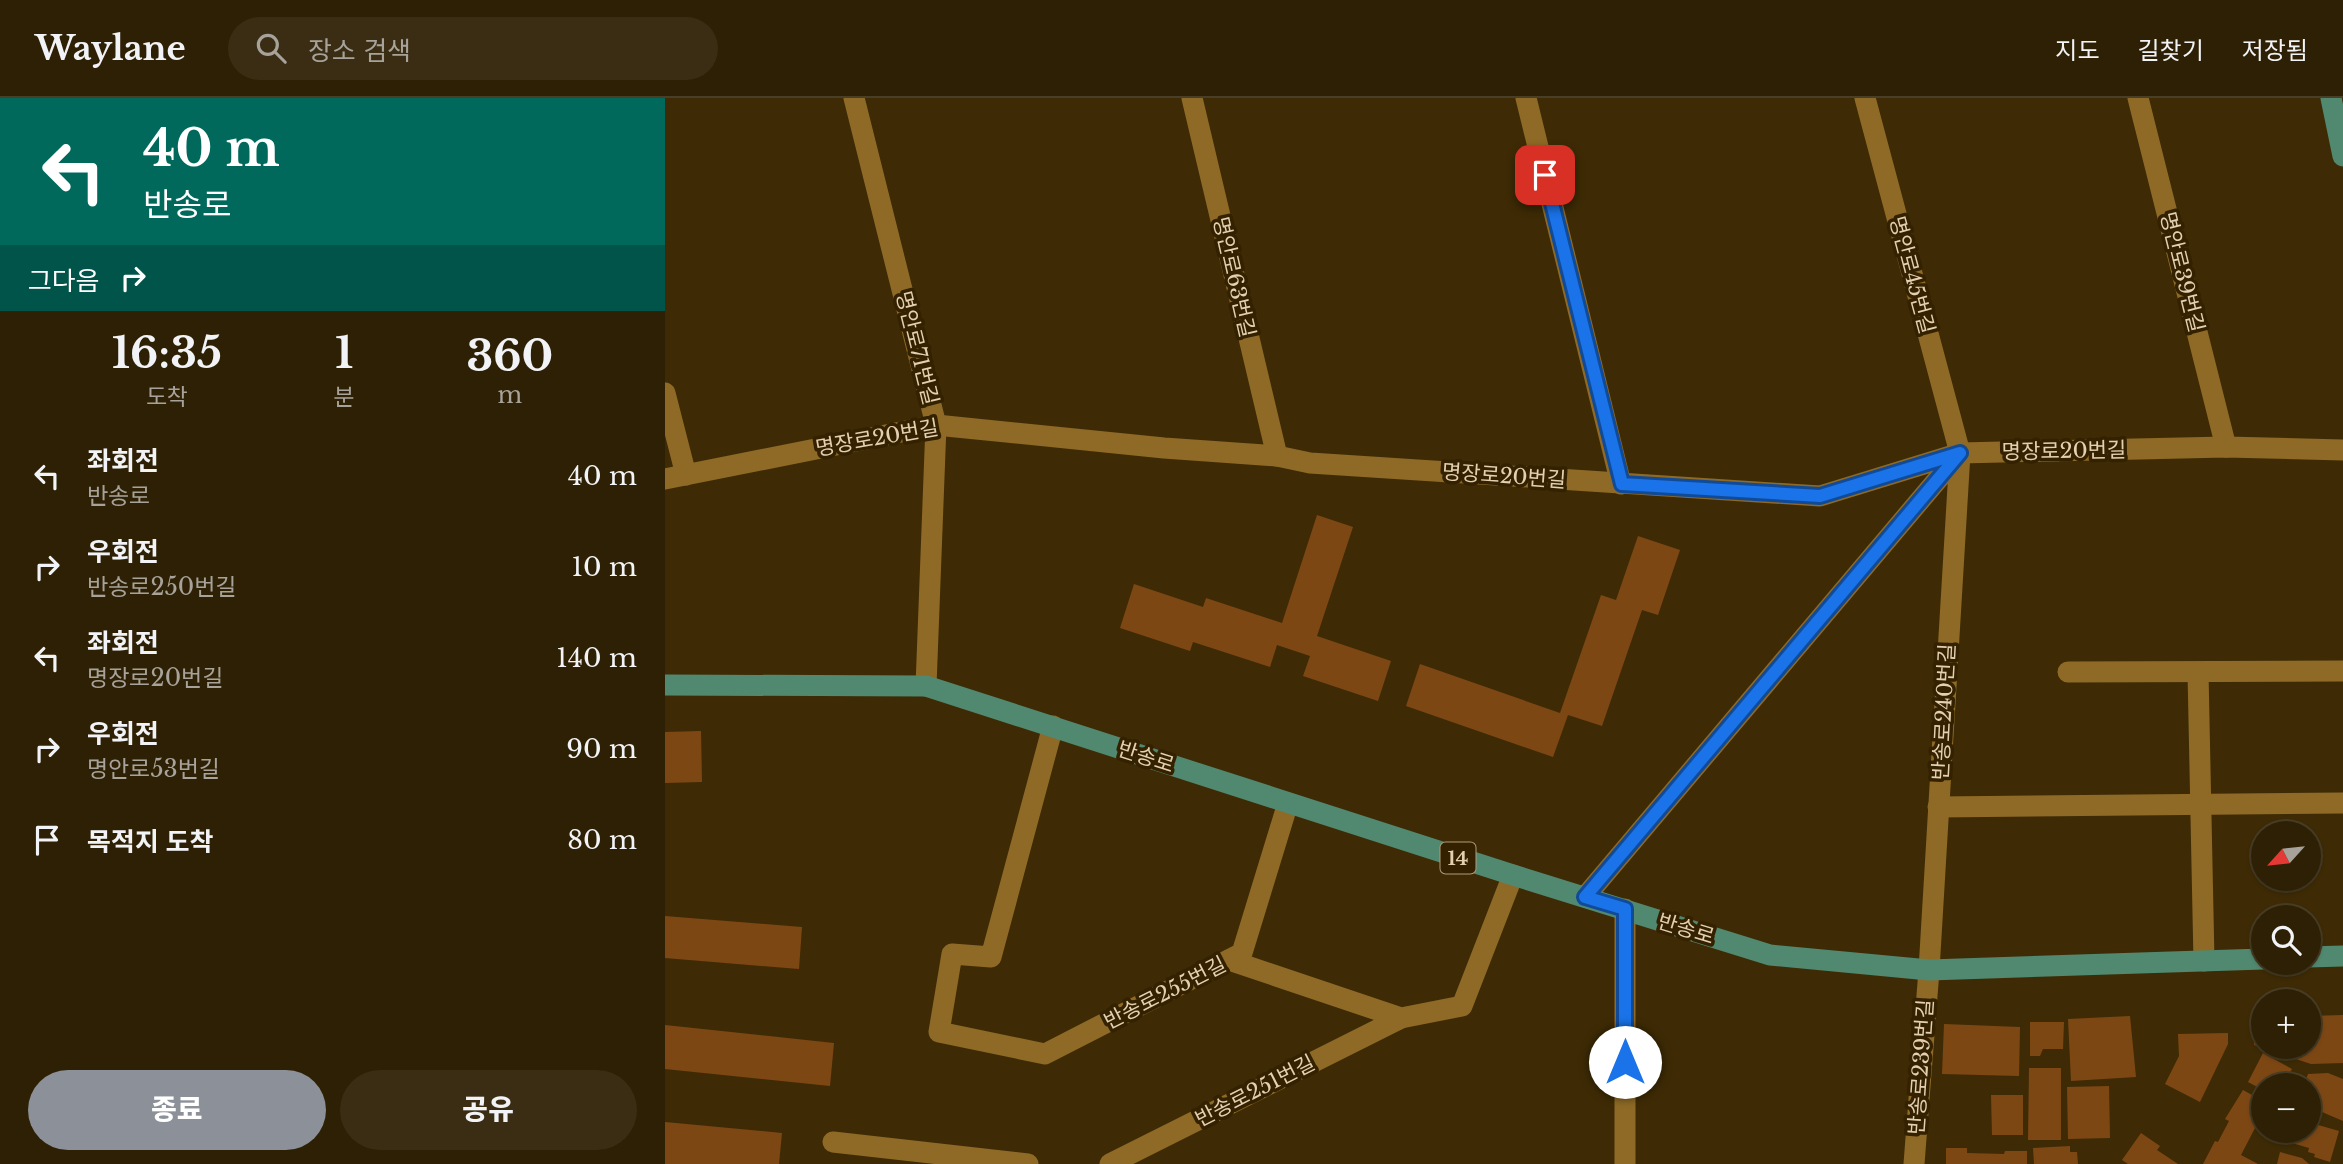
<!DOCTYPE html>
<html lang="ko">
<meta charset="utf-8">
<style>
body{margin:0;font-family:"Libre Baskerville","Noto Sans KR",serif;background:#3a2d13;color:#f1f3f6;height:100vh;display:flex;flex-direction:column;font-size:26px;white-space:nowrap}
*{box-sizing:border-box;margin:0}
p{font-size:23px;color:#a7a39a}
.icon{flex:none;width:38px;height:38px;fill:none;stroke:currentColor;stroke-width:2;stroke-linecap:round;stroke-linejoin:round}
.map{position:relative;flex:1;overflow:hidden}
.panel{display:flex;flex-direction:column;background:#2e2004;width:665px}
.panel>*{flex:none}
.hud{background:#00695c;color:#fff;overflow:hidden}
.needle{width:46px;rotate:243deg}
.fabs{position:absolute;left:1586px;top:723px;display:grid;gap:14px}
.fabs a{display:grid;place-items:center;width:70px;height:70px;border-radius:50%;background:#2e2004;box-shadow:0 2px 5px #0004,0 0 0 2px #493e26;font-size:35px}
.pin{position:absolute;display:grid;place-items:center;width:60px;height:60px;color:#fff;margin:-30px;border-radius:14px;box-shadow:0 4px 10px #0006}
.me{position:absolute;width:77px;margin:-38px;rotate:0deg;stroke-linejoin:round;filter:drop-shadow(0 0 5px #0008)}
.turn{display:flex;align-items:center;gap:24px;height:147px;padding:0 28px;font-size:32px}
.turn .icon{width:91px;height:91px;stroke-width:2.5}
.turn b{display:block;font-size:49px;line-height:60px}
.then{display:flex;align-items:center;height:66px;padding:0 28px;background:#0003;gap:14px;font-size:26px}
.eta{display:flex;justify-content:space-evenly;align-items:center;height:119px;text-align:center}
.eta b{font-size:42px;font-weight:800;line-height:49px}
.button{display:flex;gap:14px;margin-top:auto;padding:14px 28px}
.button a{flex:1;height:80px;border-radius:42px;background:#8c9099;color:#fff;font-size:28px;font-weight:800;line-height:80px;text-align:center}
.button a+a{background:#3a2d13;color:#f1f3f6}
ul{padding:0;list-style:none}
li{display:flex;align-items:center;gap:21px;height:91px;padding:0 28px}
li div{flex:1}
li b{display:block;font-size:26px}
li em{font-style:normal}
header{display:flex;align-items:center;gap:42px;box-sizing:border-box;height:98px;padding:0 35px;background:#2e2004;border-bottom:2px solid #493e26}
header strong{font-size:33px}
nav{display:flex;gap:38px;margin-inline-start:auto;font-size:24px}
.search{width:490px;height:63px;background:#3a2d13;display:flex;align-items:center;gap:18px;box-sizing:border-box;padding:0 24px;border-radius:38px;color:#a7a39a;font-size:26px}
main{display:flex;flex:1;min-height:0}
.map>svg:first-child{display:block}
.building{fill:#7d4714}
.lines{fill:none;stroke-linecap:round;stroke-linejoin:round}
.minor{stroke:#8f6a26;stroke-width:21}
.major{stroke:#518970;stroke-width:21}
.route-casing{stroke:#114b97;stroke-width:18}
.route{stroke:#1a73e8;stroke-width:12}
.labels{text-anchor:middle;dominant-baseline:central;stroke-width:7;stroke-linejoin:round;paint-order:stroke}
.shield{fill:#332100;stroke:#af9c7b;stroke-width:2}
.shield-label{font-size:19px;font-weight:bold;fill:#e4d0b0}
.street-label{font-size:21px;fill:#e4d0b0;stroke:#332100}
</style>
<header>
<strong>Waylane</strong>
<div class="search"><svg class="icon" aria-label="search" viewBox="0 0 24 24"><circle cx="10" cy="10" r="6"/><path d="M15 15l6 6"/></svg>장소 검색</div>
<nav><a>지도</a><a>길찾기</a><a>저장됨</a></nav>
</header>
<main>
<section class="panel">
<div class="hud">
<div class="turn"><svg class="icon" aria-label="left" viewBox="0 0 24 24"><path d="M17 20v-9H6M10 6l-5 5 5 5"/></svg><div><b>40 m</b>반송로</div></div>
<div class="then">그다음<svg class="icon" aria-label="right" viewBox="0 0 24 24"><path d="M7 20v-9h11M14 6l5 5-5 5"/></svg></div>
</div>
<div class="eta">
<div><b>16:35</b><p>도착</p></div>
<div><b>1</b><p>분</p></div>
<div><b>360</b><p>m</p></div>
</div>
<ul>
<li><svg class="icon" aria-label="left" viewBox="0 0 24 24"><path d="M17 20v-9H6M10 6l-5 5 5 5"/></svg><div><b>좌회전</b><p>반송로</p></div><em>40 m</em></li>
<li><svg class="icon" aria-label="right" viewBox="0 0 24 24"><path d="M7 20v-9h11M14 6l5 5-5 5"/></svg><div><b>우회전</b><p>반송로250번길</p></div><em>10 m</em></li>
<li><svg class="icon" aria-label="left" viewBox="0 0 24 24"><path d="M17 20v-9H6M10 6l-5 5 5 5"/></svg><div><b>좌회전</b><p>명장로20번길</p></div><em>140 m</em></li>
<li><svg class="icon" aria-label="right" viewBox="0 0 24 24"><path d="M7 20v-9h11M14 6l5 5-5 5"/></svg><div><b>우회전</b><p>명안로53번길</p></div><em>90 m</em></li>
<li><svg class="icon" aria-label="arrive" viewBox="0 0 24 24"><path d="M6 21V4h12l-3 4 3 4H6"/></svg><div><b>목적지 도착</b></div><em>80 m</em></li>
</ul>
<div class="button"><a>종료</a><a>공유</a></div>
</section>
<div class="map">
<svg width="1678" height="1066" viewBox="0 0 1678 1066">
<rect width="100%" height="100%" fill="#3e2b05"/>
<g class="building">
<path d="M652 417 688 429 652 538 726 563 713 603 638 578 645 558 612 547 605 569 528 544 525 553 455 530 469 486 538 509 541 500 617 525Z"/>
<path d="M973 438 1015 452 993 517 977 512 937 628 903 617 888 659 741 608 755 566 895 615 936 497 951 502Z"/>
<path d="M36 633 37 684 0 685V634Z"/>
<path d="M0 818 137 829 134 871 0 860Z"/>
<path d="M1678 917V965L1646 966 1589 947 1588 921 1598 920V948H1643V918Z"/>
<path d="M1465 918 1471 979 1406 983 1403 921Z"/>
<path d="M1365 924H1399L1398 951H1378L1375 958H1365Z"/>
<path d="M1279 926 1355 929 1354 978 1277 976Z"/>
<path d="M0 927 169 945 165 988 0 971Z"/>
<path d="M1563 935V946L1535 1004 1500 986 1514 958 1513 936Z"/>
<path d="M1598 955 1627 971 1618 987H1598V992L1583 984Z"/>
<path d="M1364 970H1396V1042H1363Z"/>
<path d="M1663 975 1678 981V1023L1643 1008V987H1639L1643 976Z"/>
<path d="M1444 988 1445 1040 1403 1041 1402 989Z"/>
<path d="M1578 992 1598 1003V1029L1596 1033 1590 1030 1576 1057 1593 1066H1538L1550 1043 1553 1044 1564 1023 1560 1021Z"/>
<path d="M1326 997H1358V1037H1327Z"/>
<path d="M0 1024 117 1035 114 1066H0Z"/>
<path d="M1643 1024 1674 1033 1665 1064 1649 1059 1650 1056 1643 1054 1644 1050 1617 1042 1620 1032H1643Z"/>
<path d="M1476 1035 1495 1048 1492 1052 1513 1066H1463L1457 1062Z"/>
<path d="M1405 1048V1054H1412L1413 1066H1369L1368 1050Z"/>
<path d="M1281 1050H1302V1055L1339 1056 1340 1053H1362V1066H1281Z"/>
<path d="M1615 1054 1637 1060 1644 1066H1612Z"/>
</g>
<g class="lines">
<g class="minor">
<path d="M189 0 271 327 261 588"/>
<path d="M527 0 612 358"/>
<path d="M861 0 956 386"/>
<path d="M1200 0 1295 355 1264 872 1249 1066"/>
<path d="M1473 0 1561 349"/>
<path d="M0 295 21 377"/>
<path d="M0 381 271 327 499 350 612 358 645 365 1155 398 1295 355 1561 349 1678 352"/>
<path d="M1403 574 1678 573"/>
<path d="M1533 574 1539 863"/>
<path d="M388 628 326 859 287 856 274 934 380 956 577 855 623 705"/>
<path d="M1273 709 1678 705"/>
<path d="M920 799 1295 355"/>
<path d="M960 811V1066"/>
<path d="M564 862 736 920 797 908 848 777"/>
<path d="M168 1044 363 1066"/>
<path d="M445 1066 736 920"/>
</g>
<g class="major">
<path d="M1666 0 1678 58"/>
<path d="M0 587 261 588 848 777 1105 857 1264 872 1598 861"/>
<path d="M1643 859 1678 858"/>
</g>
</g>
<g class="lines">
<g class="route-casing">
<path id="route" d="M880 77 957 386 1155 398 1295 355 920 799 960 811V964"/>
</g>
<use href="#route" class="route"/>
</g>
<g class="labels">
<rect class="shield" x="775.5" y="744.5" width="35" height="31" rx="5"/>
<g class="shield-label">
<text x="793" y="760">14</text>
</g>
<g class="street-label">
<text transform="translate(1517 174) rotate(76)">명안로39번길</text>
<text transform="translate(1247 177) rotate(75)">명안로45번길</text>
<text transform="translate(569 179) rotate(77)">명안로63번길</text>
<text transform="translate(252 250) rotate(76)">명안로71번길</text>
<text transform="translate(212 340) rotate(-10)">명장로20번길</text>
<text transform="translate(1399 353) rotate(-1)">명장로20번길</text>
<text transform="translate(839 378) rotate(4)">명장로20번길</text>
<text transform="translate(1279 614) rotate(-87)">반송로240번길</text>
<text transform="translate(481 659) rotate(18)">반송로</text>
<text transform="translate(1021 831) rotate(17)">반송로</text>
<text transform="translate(500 895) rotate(-27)">반송로255번길</text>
<text transform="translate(1256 969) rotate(-86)">반송로239번길</text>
<text transform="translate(590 993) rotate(-27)">반송로251번길</text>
</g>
</g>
</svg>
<div class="fabs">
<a><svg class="needle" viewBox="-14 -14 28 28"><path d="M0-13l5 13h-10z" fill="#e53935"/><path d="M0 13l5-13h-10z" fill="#a7a39a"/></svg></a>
<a><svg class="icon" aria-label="search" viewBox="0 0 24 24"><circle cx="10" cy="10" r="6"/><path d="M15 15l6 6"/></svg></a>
<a>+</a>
<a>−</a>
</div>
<div class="pin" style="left:880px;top:77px;background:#d93025"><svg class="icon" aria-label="arrive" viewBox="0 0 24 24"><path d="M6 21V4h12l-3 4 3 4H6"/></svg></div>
<svg class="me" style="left:960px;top:964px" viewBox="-20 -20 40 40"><circle r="19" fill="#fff"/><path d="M0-13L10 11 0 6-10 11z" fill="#1a73e8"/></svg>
</div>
</main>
